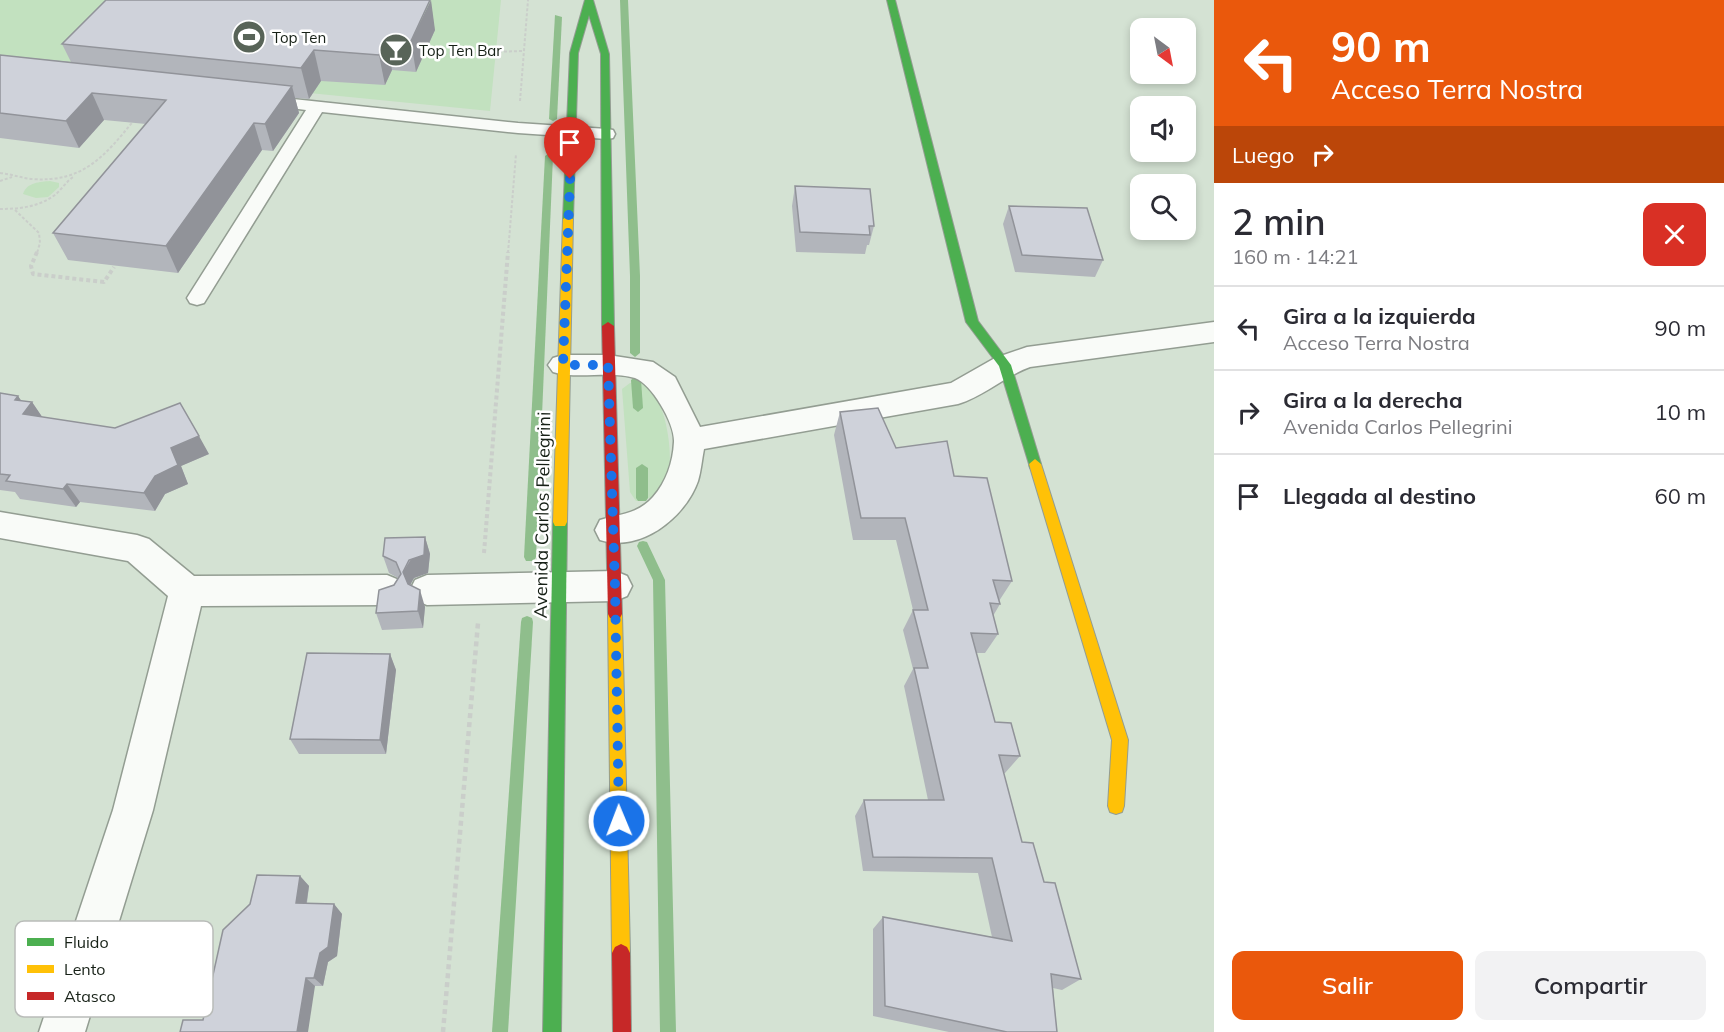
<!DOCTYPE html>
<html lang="es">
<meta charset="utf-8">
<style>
body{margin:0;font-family:Mulish,sans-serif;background:#f2f2f3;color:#2b2b33;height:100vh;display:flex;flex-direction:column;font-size:22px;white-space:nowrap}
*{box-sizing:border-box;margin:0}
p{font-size:20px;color:#7c7c81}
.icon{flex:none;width:33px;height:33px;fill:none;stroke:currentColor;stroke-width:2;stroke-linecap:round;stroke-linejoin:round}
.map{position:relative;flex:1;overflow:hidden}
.panel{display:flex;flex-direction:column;background:#fff;width:510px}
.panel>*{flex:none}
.top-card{background:#ea580c;color:#fff;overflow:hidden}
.needle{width:39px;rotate:148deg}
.buttons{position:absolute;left:1130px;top:18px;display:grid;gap:12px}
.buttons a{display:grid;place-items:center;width:66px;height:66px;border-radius:12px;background:#fff;box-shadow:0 3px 9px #0003;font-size:30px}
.pin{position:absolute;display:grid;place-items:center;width:51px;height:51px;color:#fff;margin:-62px -26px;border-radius:50% 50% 50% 0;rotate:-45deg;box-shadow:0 0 6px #0007}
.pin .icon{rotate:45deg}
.me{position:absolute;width:66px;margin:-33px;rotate:359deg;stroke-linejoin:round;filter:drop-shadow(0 0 4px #0008)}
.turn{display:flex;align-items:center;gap:21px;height:126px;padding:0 18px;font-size:27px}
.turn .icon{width:78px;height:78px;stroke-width:2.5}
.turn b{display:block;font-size:42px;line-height:51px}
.then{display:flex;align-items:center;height:57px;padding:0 18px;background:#0003;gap:12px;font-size:22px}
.round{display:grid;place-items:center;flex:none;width:63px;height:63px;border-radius:12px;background:#f2f2f3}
.overview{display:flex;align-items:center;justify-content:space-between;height:102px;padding:0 18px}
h1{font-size:36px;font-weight:600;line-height:45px}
.primary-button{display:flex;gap:12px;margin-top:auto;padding:12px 18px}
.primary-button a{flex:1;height:69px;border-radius:12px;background:#ea580c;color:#fff;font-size:24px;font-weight:600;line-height:69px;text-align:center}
.primary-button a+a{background:#f2f2f3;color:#2b2b33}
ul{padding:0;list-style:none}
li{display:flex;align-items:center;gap:18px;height:84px;padding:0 18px;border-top:2px solid #e1e1e2}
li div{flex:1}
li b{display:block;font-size:22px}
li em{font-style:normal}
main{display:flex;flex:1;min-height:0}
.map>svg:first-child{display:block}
.green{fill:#c2e1bf}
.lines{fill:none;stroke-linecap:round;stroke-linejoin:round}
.stream{fill:#8fbe8c;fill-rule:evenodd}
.lane-casing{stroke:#939d92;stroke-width:3}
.street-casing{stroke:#939d92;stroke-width:3}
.fast-casing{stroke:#939d92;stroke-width:2}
.slow-casing{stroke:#939d92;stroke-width:2}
.jam-casing{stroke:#939d92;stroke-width:2}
.path-far2{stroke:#caceca;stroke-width:2;stroke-dasharray:3 2;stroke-linecap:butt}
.path-far1{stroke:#caceca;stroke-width:4;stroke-dasharray:4 3;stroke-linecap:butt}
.path{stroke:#caceca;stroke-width:4.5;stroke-dasharray:5 4;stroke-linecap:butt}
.lane{fill:#f9fbf8;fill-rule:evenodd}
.street{fill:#f9fbf8;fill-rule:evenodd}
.fast{fill:#4caf50;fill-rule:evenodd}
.slow{fill:#ffc107;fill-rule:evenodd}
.jam{fill:#c62828;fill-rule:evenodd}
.wall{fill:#b2b5bb}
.shaded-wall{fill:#919399}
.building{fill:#cfd2da;stroke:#919399;stroke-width:1.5}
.route{stroke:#1a73e8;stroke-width:10;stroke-dasharray:0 18}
.labels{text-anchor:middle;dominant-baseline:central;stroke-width:5;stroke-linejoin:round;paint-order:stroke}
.far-poi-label{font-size:15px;fill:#162016;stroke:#fff;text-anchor:start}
.street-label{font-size:18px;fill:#162016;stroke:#fff}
.key{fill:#fff;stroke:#b9bcb9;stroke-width:1.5}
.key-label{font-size:16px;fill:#162016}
</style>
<main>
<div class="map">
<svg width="1214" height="1032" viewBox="0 0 1214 1032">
<rect width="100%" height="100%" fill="#d4e2d3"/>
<g class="green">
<path d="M0 0H501L490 111 0 62Z"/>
<path d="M50 181 59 183V187L48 197 36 198 23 194C27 182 40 182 50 181Z"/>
<path d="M630 383C634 383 641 382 644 383 666 393 678 468 664 487 658 496 646 500 636 501L630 492 622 389Z"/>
</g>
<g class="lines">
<g class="stream">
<path d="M620 0H628L640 276V353L635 357 630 353V276Z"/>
<path d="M555 15 562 17 557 119 553 121 549 119Z"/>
<path d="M549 153 553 156 536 557 534 561H526L524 557 545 156Z"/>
<path d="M636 376 641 380 643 408 638 412 633 408 631 380Z"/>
<path d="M642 464 648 468V498L646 501H638L636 498V468Z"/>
<path d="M643 541 647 542 665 580 676 1032H660L653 580 637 546 639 542Z"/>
<path d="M527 616 532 618 533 622 508 1032H492L521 622 522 618Z"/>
</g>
<g class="lane-casing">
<path id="lane" d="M265 96 518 123 607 129 613 130 615 134 613 138 607 139 518 133 322 112 204 303 197 305 190 303 187 298 306 110 259 104 257 101 259 98Z"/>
</g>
<g class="street-casing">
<g id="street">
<path d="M1214 322V342L1030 367C1005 376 984 396 958 404L704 449C702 459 701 471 698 481 685 518 640 553 600 540L595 530 600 520C620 514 638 514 653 497 666 482 673 462 674 442 675 424 652 384 635 378 609 370 579 380 553 372L548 365 553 358 563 355H608L653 362 675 377 700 427 951 383 995 358 1027 347Z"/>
<path d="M0 512 137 535 149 539 194 576 387 575 399 580 404 590 399 600 387 605 201 606 153 810 85 1032H39L113 810 168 596 128 561 0 538Z"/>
<path d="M615 571 627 576 632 586 627 596 615 601 427 605 415 600 410 590 415 580 427 575Z"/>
</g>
</g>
<g class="fast-casing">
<g id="fast">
<path d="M585 0H593L609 54 614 326 608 330 602 326 601 54 589 15 578 53 573 219 568 222 563 219 570 53Z"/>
<path d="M887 0H895L978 321 1011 365 1041 464 1040 468H1030L1029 464 999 366 966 322Z"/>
<path d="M560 517 565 518 567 522 561 1032H543L553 522 555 518Z"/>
</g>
</g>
<g class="slow-casing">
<g id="slow">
<path d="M568 216 573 219 567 522 565 526H555L553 522 563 219Z"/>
<path d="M1035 459 1041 464 1128 740 1124 806 1122 812 1116 814 1110 812 1108 806 1112 740 1029 464Z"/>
<path d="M615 608 620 610 622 614 630 953 627 959 621 962 615 959 612 953 608 614 610 610Z"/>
</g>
</g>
<g class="jam-casing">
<g id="jam">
<path d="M608 322 614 326 622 614 620 618 615 620 610 618 608 614 602 326Z"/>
<path d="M621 944 627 947 630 953 631 1032H613L612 953 615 947Z"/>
</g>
</g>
<g class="path-far2">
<path d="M449 53 523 51"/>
<path d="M520 101 528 0"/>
<path d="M0 173C11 174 21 178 32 179 83 183 105 156 135 119"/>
<path d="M0 181 12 177"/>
<path d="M0 209C19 209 40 207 56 194 62 189 66 182 73 177"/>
<path d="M15 210 39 233 40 243 37 253"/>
<path d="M508 253 516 154"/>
</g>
<g class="path-far1">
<path d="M37 252 31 266 33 274 104 282 114 267"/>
<path d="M484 553 508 252"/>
</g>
<path class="path" d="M443 1032 478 623"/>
<use href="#lane" class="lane"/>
<use href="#street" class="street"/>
<use href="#fast" class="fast"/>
<use href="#slow" class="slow"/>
<use href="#jam" class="jam"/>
</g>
<g class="wall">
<path d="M435 30 416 72 392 70 385 85 321 81 309 99 295 98 299 113 273 151 262 150 178 273 68 260 53 233 146 124 104 120 79 148 0 138V55L71 62 62 44Z"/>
<path d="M795 186 874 226 869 245H867L865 254 796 252 792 206Z"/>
<path d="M1009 206 1103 260 1095 277 1015 272 1003 224Z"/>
<path d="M0 393 18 396 21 401 32 402 42 417 209 454 181 466 188 484 165 494 155 511 80 502 76 507 20 499 15 492 0 490Z"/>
<path d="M840 412 896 448 954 476 1012 581 999 601 1000 604 993 616 998 634 985 653H976L995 722 1020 756 1005 773H1004L1022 842 1044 882 1081 979 1062 990 1053 988 1057 1032H949L873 1016V929L883 917 992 937 978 873 863 871 855 816 864 800H928L904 686 913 669 903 630 913 610 896 540H853L834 435Z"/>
<path d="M425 537 430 554 428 573 414 578 410 585 425 607 423 628 382 630 376 613 398 578 389 573 383 556Z"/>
<path d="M390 654 396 670 386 754H299L290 739Z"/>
<path d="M300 876 309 886 307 903 334 904 342 914 337 956 328 962 323 986H315L203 1020Z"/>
</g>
<g class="shaded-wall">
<path d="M431 0 435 30 416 72 411 41Z"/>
<path d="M387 40 392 70 385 85 379 55Z"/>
<path d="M314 50 321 81 309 99 301 68Z"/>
<path d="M292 86 299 113 273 151 265 124Z"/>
<path d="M92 93 104 120 79 148 66 121Z"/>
<path d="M254 123 262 150 178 273 166 246Z"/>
<path d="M18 396 27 409 32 402 45 421 23 414 15 400Z"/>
<path d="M199 436 209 454 181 466 188 484 165 494 155 511 144 493 171 448Z"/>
<path d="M67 484 80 502 76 507 63 489Z"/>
<path d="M425 537 430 554 428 573 414 578 408 589 403 572Z"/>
<path d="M420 590 425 607 423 628 418 611Z"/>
<path d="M390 654 396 670 386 754 380 740Z"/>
<path d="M300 876 309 886 305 913 296 903Z"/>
<path d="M334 904 342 914 337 956 328 962 323 986 314 978 320 953Z"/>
<path d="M306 978 315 986 308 1032H297Z"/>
</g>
<g class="building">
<path d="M106 0H430L411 41 387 40 379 55 314 50 301 68 62 44Z"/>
<path d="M0 55 292 86 265 124 254 123 166 246 53 233 166 100 92 93 66 121 0 113Z"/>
<path d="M795 186 870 189 874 226H869L870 235 800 232Z"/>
<path d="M1009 206 1087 208 1103 260 1022 255Z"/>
<path d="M0 393 18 396 15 400 32 402 23 414 115 428 180 403 199 436 171 448 178 465 155 476 144 493 67 484 63 489 6 481 10 475 0 474Z"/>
<path d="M878 408 896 448 947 441 954 476 987 478 1012 581 993 580 1000 604 990 603 998 634 971 633 995 722 1011 723 1020 756 999 755 1022 842 1033 843 1044 882 1055 883 1081 979 1051 974 1057 1032H1007L885 1006 883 917 1012 941 992 858 873 857 864 800H944L914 668H928L913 610H928L905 518H861L840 412Z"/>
<path d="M425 537 424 555 409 560 403 572 408 584 420 590 418 611 376 613 379 590 394 585 401 574 396 562 383 556 385 538Z"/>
<path d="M307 653 390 654 380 740 290 739Z"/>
<path d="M257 875 300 876 296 903 334 904 328 947 320 953 314 978H306L297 1032H180L183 1020H203L223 930 250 904Z"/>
</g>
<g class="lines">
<path class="route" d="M570 179 563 365H608L615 586 619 821"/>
</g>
<defs>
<g id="stadium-disc" transform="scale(1.725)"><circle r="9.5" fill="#586458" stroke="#fff"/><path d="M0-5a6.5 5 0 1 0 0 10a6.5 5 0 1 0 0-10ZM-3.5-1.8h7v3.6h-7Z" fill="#fff"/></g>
<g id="bar-disc" transform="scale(1.725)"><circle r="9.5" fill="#586458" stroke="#fff"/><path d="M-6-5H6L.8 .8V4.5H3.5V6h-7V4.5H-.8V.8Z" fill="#fff"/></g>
</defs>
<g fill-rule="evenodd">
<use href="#stadium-disc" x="249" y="37"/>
<use href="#bar-disc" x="396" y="50"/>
</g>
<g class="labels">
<g class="far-poi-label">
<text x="272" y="37">Top Ten</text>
<text x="419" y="50">Top Ten Bar</text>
</g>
<g class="street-label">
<text transform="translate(542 515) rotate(-89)">Avenida Carlos Pellegrini</text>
</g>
</g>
<rect x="15" y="921" width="198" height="96" rx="9" class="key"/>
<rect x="27" y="938" width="27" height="8" fill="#4caf50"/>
<rect x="27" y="965" width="27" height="8" fill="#ffc107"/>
<rect x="27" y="992" width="27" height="8" fill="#c62828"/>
<g class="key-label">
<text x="64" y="948">Fluido</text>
<text x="64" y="975">Lento</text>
<text x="64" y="1002">Atasco</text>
</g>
</svg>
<div class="buttons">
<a><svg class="needle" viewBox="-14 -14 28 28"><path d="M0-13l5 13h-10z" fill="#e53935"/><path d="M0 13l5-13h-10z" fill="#7c7c81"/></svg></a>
<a><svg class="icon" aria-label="sound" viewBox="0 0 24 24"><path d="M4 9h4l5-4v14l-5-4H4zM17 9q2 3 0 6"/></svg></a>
<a><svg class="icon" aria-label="search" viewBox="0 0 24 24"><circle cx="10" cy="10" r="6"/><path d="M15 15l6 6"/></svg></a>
</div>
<div class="pin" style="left:570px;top:179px;background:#d93025"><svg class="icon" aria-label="arrive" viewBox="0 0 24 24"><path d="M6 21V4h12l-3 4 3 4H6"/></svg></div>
<svg class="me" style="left:619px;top:821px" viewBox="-20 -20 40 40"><circle r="17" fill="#1a73e8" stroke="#fff" stroke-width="3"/><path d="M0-11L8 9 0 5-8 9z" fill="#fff"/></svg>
</div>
<section class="panel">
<div class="top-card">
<div class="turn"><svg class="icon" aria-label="left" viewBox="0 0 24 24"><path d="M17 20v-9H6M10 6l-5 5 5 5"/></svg><div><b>90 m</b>Acceso Terra Nostra</div></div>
<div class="then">Luego<svg class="icon" aria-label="right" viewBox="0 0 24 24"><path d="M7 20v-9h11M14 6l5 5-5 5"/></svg></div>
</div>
<div class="overview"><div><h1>2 min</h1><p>160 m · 14:21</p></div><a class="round" style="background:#d93025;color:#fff"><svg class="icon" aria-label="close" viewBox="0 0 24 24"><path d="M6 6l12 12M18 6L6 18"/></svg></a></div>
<ul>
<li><svg class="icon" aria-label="left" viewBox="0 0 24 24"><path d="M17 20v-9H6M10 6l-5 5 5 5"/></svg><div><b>Gira a la izquierda</b><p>Acceso Terra Nostra</p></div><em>90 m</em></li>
<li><svg class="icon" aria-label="right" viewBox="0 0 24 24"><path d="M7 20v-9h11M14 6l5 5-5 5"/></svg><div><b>Gira a la derecha</b><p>Avenida Carlos Pellegrini</p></div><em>10 m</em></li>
<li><svg class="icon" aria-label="arrive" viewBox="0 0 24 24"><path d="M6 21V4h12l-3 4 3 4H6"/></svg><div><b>Llegada al destino</b></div><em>60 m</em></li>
</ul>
<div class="primary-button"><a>Salir</a><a>Compartir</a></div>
</section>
</main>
